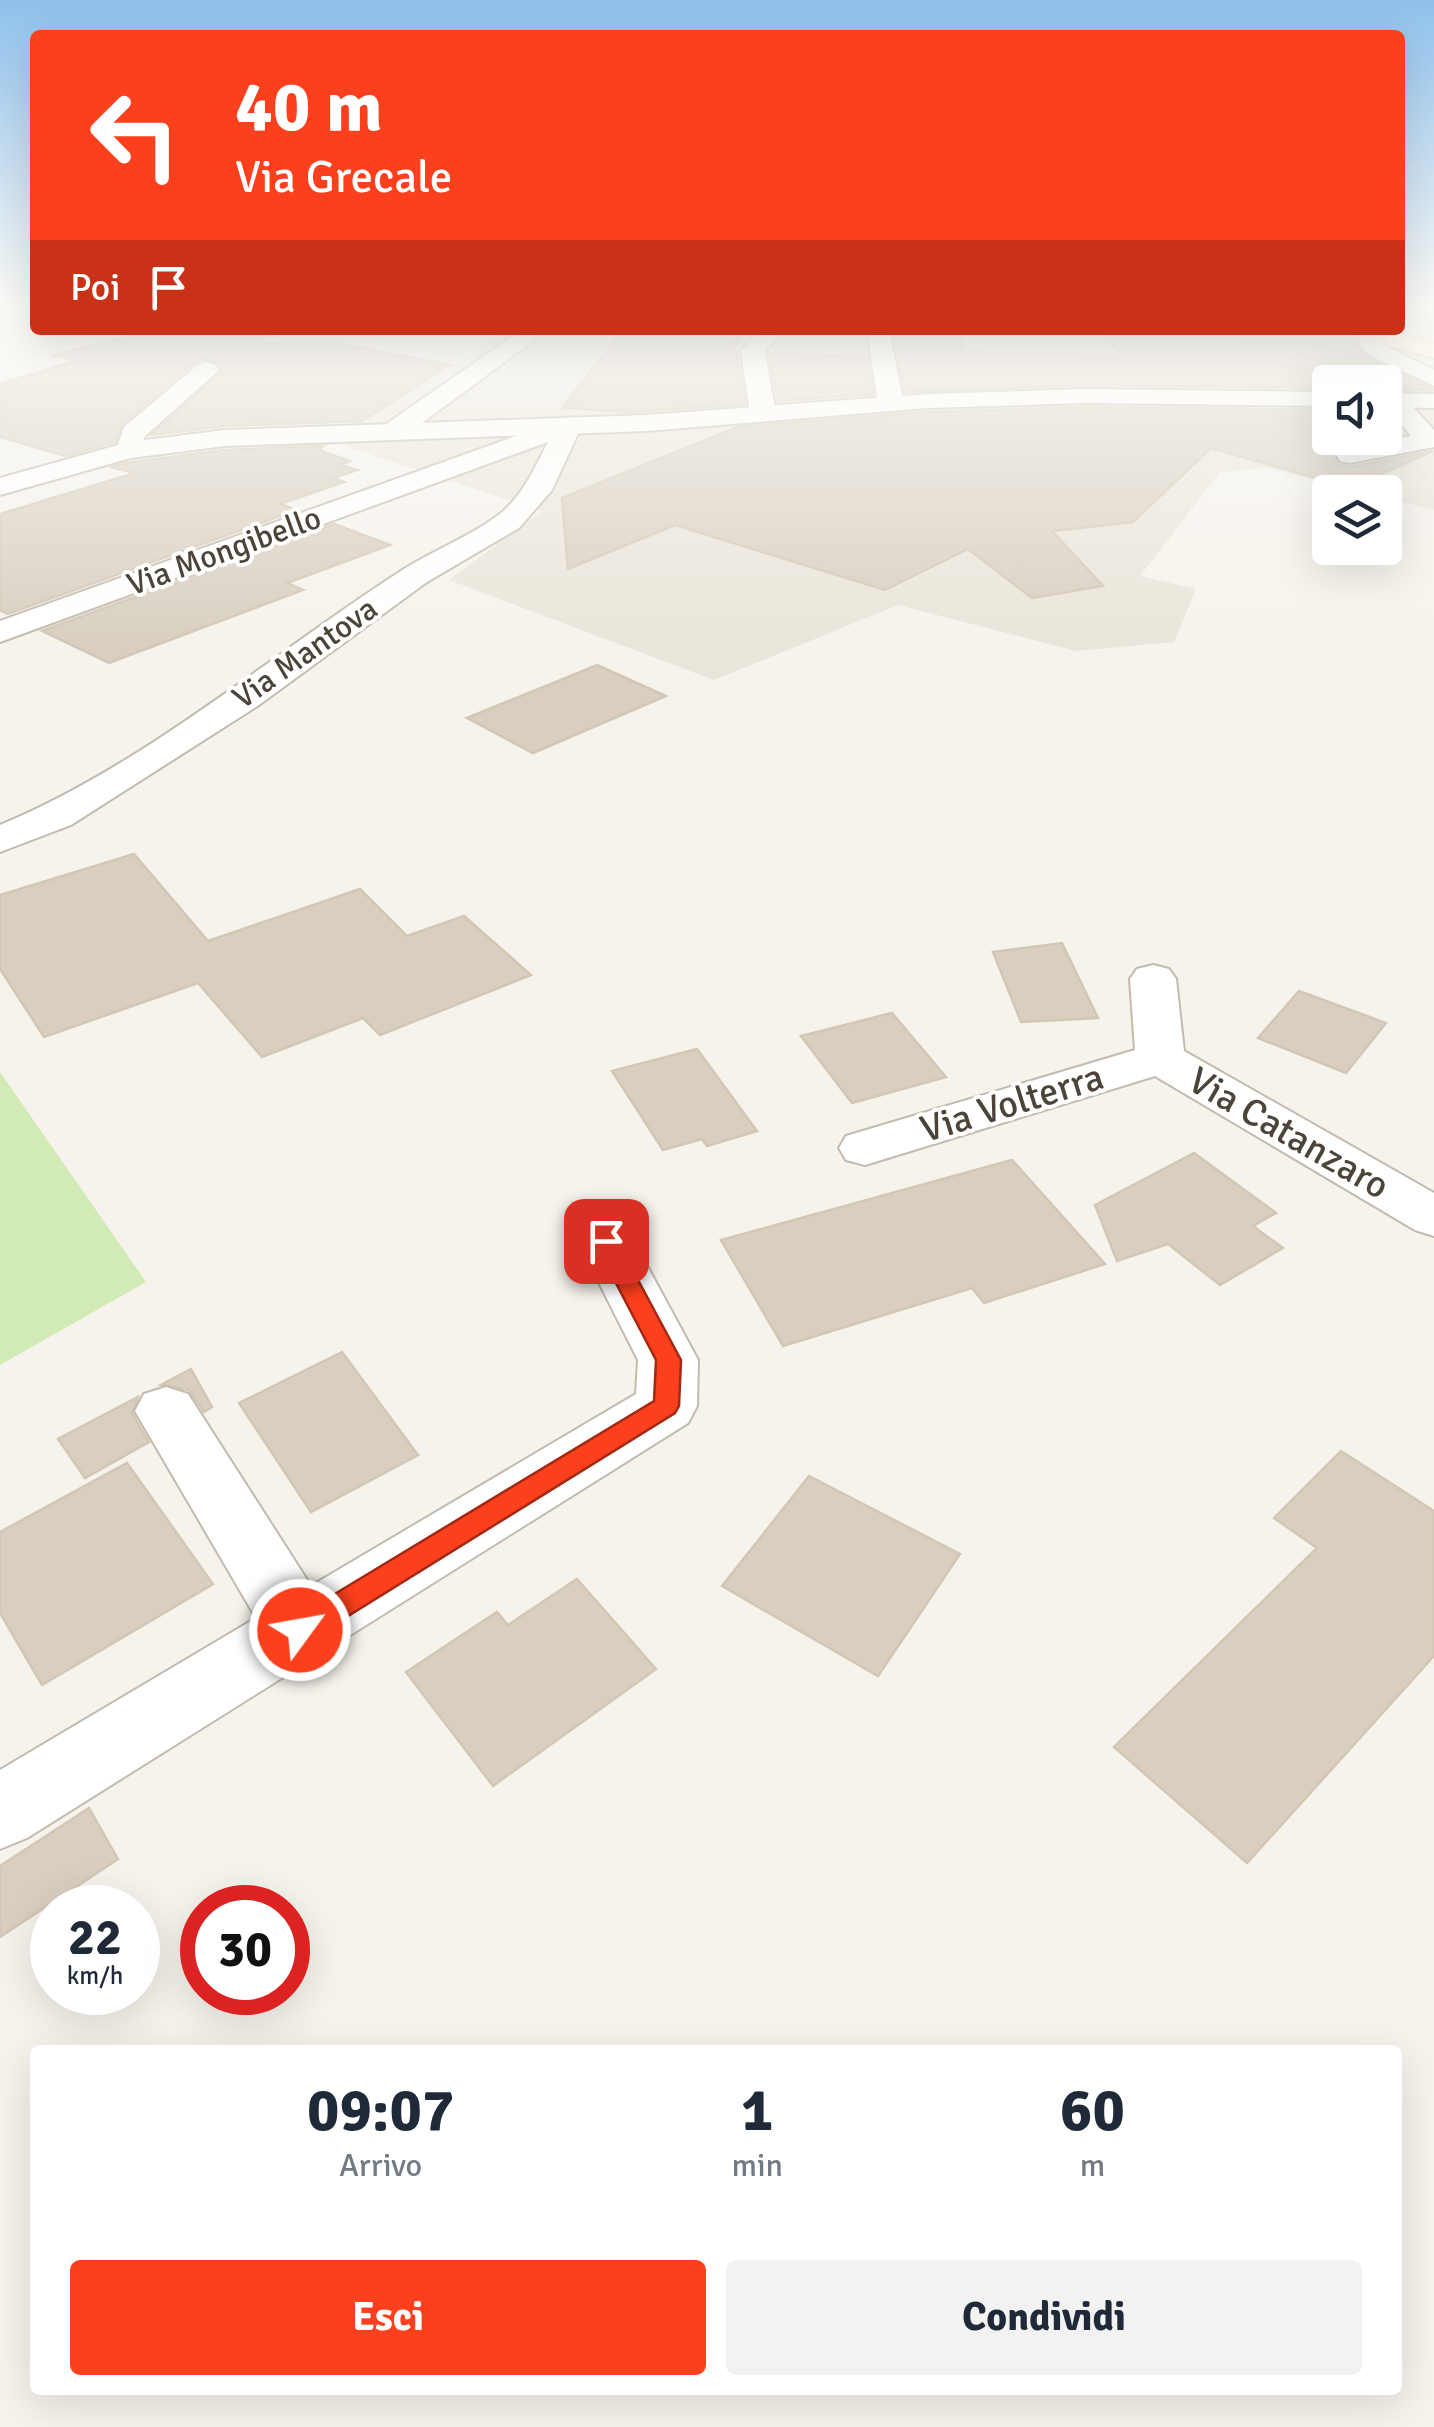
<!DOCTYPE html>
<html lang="it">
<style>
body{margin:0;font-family:Signika,sans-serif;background:#f2f2f3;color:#1f2937;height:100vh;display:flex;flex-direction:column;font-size:38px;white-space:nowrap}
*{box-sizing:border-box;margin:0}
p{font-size:32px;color:#747a83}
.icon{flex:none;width:55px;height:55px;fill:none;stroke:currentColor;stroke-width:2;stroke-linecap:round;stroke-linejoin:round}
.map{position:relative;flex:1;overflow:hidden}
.side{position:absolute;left:30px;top:2045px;width:1372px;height:350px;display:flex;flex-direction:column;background:#fff;border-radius:10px;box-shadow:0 10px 40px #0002}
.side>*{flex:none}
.banner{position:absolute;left:30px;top:30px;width:1375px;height:305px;border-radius:10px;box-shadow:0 10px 40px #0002;background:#fc3f1d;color:#fff;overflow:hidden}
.controls{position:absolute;left:1312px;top:365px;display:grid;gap:20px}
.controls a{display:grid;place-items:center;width:90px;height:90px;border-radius:10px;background:#fff;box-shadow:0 10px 40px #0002;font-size:50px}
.speed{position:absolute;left:30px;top:1885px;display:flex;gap:20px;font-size:50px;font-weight:700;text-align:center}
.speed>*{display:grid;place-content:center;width:130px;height:130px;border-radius:50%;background:#fff;box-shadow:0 10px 40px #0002;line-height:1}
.speed small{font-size:25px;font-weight:400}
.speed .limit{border:15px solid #d22;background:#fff;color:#111}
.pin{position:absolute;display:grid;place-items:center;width:85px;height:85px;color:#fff;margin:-42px;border-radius:20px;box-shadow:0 5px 15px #0006}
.me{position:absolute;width:110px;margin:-55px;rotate:58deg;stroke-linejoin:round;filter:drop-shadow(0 0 8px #0008)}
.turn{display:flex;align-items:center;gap:35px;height:210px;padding:0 40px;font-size:45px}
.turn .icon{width:130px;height:130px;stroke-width:2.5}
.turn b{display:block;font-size:70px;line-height:85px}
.then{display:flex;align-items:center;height:95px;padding:0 40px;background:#0003;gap:20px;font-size:38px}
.eta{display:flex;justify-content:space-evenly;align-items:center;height:170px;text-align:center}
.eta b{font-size:60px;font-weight:800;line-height:70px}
.cta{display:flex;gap:20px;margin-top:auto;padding:20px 40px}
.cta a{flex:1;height:115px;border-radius:10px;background:#fc3f1d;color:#fff;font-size:40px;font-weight:800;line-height:115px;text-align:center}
.cta a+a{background:#f2f2f3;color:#1f2937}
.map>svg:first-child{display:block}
.residential{fill:#eae5da;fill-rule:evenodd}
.green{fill:#d2eab5}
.building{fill:#d8cfc1;stroke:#d3c7b4;stroke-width:2.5}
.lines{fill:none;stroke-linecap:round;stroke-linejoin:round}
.minor-casing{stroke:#c2bbae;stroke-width:4}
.tertiary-casing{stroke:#c2bbae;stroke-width:4}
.secondary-casing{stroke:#d6c79b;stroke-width:4}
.minor{fill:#fff;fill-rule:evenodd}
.tertiary{fill:#fff;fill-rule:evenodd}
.secondary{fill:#fff3cd;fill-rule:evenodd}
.route{fill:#fc3f1d;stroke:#a42913;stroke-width:2.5}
.labels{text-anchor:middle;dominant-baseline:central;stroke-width:8;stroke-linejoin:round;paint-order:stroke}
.far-street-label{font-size:32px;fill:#4b4439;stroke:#fff}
.street-label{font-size:38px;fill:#4b4439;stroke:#fff}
</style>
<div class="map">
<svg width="1434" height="2427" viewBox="0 0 1434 2427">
<rect width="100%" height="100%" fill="#f6f3ec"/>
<path class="residential" d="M1400 306H1434V510L1385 498V492H1362L1266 468 1220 472 1140 576 1196 589 1174 642 1076 651 898 605 714 680 449 580 542 511 330 441 510 330H1400ZM1330 382H1385V438H1330Z"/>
<path class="green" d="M0 1072 146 1282 0 1365Z"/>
<g class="building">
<path d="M159 330H272L259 343 330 342 450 365 362 421 225 426 151 435 222 371 218 362 206 358 197 361 122 424 115 442 65 456 0 437V384L77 360 52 355Z"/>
<path d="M893 330H958L965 352 1122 355 1098 330H1220L1224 336H1241L1244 340 1354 342 1366 358 1434 390 1385 389V382H1330V388L1086 385 905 392Z"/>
<path d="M619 335 740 339 728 352H737L745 404 630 412 562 408Z"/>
<path d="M769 353 867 357 873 394 778 401Z"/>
<path d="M1086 407 1330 410V438H1382L1339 445 1334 453 1339 465 1351 467 1433 451 1350 488 1211 448 1133 522 1052 531 1103 586 1032 598 968 549 885 590 675 525 568 569 562 498 738 427 928 412Z"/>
<path d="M323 446 318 450 350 461 340 465 357 470 333 478 344 482 280 504 297 510 8 614 0 610V514L135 473 111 467 132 462 225 450Z"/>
<path d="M334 524 390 545 287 583 303 590 109 663 42 631Z"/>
<path d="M597 665 666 696 533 753 467 718Z"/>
<path d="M134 854 208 941 360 889 407 936 464 916 531 975 380 1035 363 1018 262 1057 198 983 44 1037 0 969V895Z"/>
<path d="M1062 943 1098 1018 1021 1022 993 952Z"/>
<path d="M1299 991 1386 1023 1346 1073 1258 1038Z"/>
<path d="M892 1013 946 1077 852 1103 801 1036Z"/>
<path d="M697 1049 757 1131 707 1146 702 1139 663 1150 612 1071Z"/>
<path d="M1194 1153 1276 1213 1253 1226 1283 1248 1220 1285 1168 1244 1117 1261 1095 1205Z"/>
<path d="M1012 1160 1105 1264 984 1303 972 1288 783 1346 721 1240Z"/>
<path d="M342 1352 418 1455 311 1512 239 1403Z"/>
<path d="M191 1369 212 1407 204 1412 189 1390 161 1385Z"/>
<path d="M138 1397 132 1413 149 1442 85 1478 58 1439Z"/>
<path d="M1341 1451 1434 1511V1656L1247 1863 1114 1747 1317 1548 1274 1518Z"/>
<path d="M127 1463 213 1584 42 1685 0 1613V1532Z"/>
<path d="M809 1476 960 1554 878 1676 722 1586Z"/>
<path d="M577 1579 656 1669 493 1786 406 1672 497 1612 508 1625Z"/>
<path d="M89 1808 118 1859 0 1937V1866Z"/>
</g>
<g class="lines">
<g class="minor-casing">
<g id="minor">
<path d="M522 330H548L403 437H385L381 431 385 425Z"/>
<path d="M760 330H783L765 352 776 414 763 422 750 414 741 351Z"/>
<path d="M867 330H889L904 404 900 409H882L878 404Z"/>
<path d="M1377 330 1388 331 1391 336 1384 345 1434 370V386L1368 355 1358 342Z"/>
<path d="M207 362 215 364 219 369 215 374 145 436 138 456H120L116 450 124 427 199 364Z"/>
<path d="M1393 393 1402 395 1434 430V447L1350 463 1340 461 1337 455 1340 449 1411 436 1385 406V395Z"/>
<path d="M569 417 582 425 552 490 519 528 427 582 259 705 71 825 0 852V825C145 765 273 653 404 569 434 550 469 537 497 516 522 498 534 469 548 442L0 642V621Z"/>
<path d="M1153 965 1169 969 1176 979 1184 1051 1434 1193V1236L1415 1230 1155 1076 865 1165 846 1160 839 1148 846 1136 1135 1050 1130 979 1137 969Z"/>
<path d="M606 1222 626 1227 698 1360 697 1406 688 1423 27 1838 0 1849V1770L256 1618 135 1411 144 1394 166 1387 188 1394 311 1586 636 1394 638 1360 578 1241 586 1227Z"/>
</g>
</g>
<g class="tertiary-casing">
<g id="tertiary">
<path d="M1086 389 1330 392V406L1086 403 928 408 646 431 225 446 131 458 0 495V478L129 442 225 430 646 415 928 394Z"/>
<path d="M1385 393 1434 394V408L1385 407Z"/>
</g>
</g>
<g class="secondary-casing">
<path id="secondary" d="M1347 330H1383L1434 344V358L1350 335Z"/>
</g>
<use href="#minor" class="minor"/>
<use href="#tertiary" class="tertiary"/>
<use href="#secondary" class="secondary"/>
</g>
<linearGradient id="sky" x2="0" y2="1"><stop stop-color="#8fc1ec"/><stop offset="0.47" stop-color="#fbfaf6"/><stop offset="1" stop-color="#fbfaf6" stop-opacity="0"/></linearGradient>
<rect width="1434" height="646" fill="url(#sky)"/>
<path class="route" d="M606 1233 617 1241 681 1360 679 1406 675 1413 311 1639 300 1642 290 1639 286 1630 290 1621 654 1401 656 1360 594 1241Z"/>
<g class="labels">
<g class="far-street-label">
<text transform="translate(224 551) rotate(-20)">Via Mongibello</text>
<text transform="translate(305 653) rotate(-35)">Via Mantova</text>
</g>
<g class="street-label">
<text transform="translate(1012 1103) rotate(-17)">Via Volterra</text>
<text transform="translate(1289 1133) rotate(30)">Via Catanzaro</text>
</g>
</g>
</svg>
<div class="controls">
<a><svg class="icon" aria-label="sound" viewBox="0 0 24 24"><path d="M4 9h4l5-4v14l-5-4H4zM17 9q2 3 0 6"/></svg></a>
<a><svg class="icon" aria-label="layers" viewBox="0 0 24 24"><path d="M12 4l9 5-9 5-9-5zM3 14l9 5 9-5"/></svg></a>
</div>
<div class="speed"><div>22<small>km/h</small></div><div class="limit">30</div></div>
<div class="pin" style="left:606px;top:1241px;background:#d93025"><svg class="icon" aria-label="arrive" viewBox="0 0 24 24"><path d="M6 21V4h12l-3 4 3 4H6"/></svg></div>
<svg class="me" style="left:300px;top:1630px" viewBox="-20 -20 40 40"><circle r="17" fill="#fc3f1d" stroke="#fff" stroke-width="3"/><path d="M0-11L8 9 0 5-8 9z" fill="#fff"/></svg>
<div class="banner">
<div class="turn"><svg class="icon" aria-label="left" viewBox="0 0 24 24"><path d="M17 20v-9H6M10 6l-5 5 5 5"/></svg><div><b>40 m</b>Via Grecale</div></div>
<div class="then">Poi<svg class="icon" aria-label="arrive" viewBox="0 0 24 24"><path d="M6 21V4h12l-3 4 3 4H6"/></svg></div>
</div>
<section class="side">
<div class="eta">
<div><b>09:07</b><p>Arrivo</p></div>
<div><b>1</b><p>min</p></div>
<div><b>60</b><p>m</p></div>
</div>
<div class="cta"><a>Esci</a><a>Condividi</a></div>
</section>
</div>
